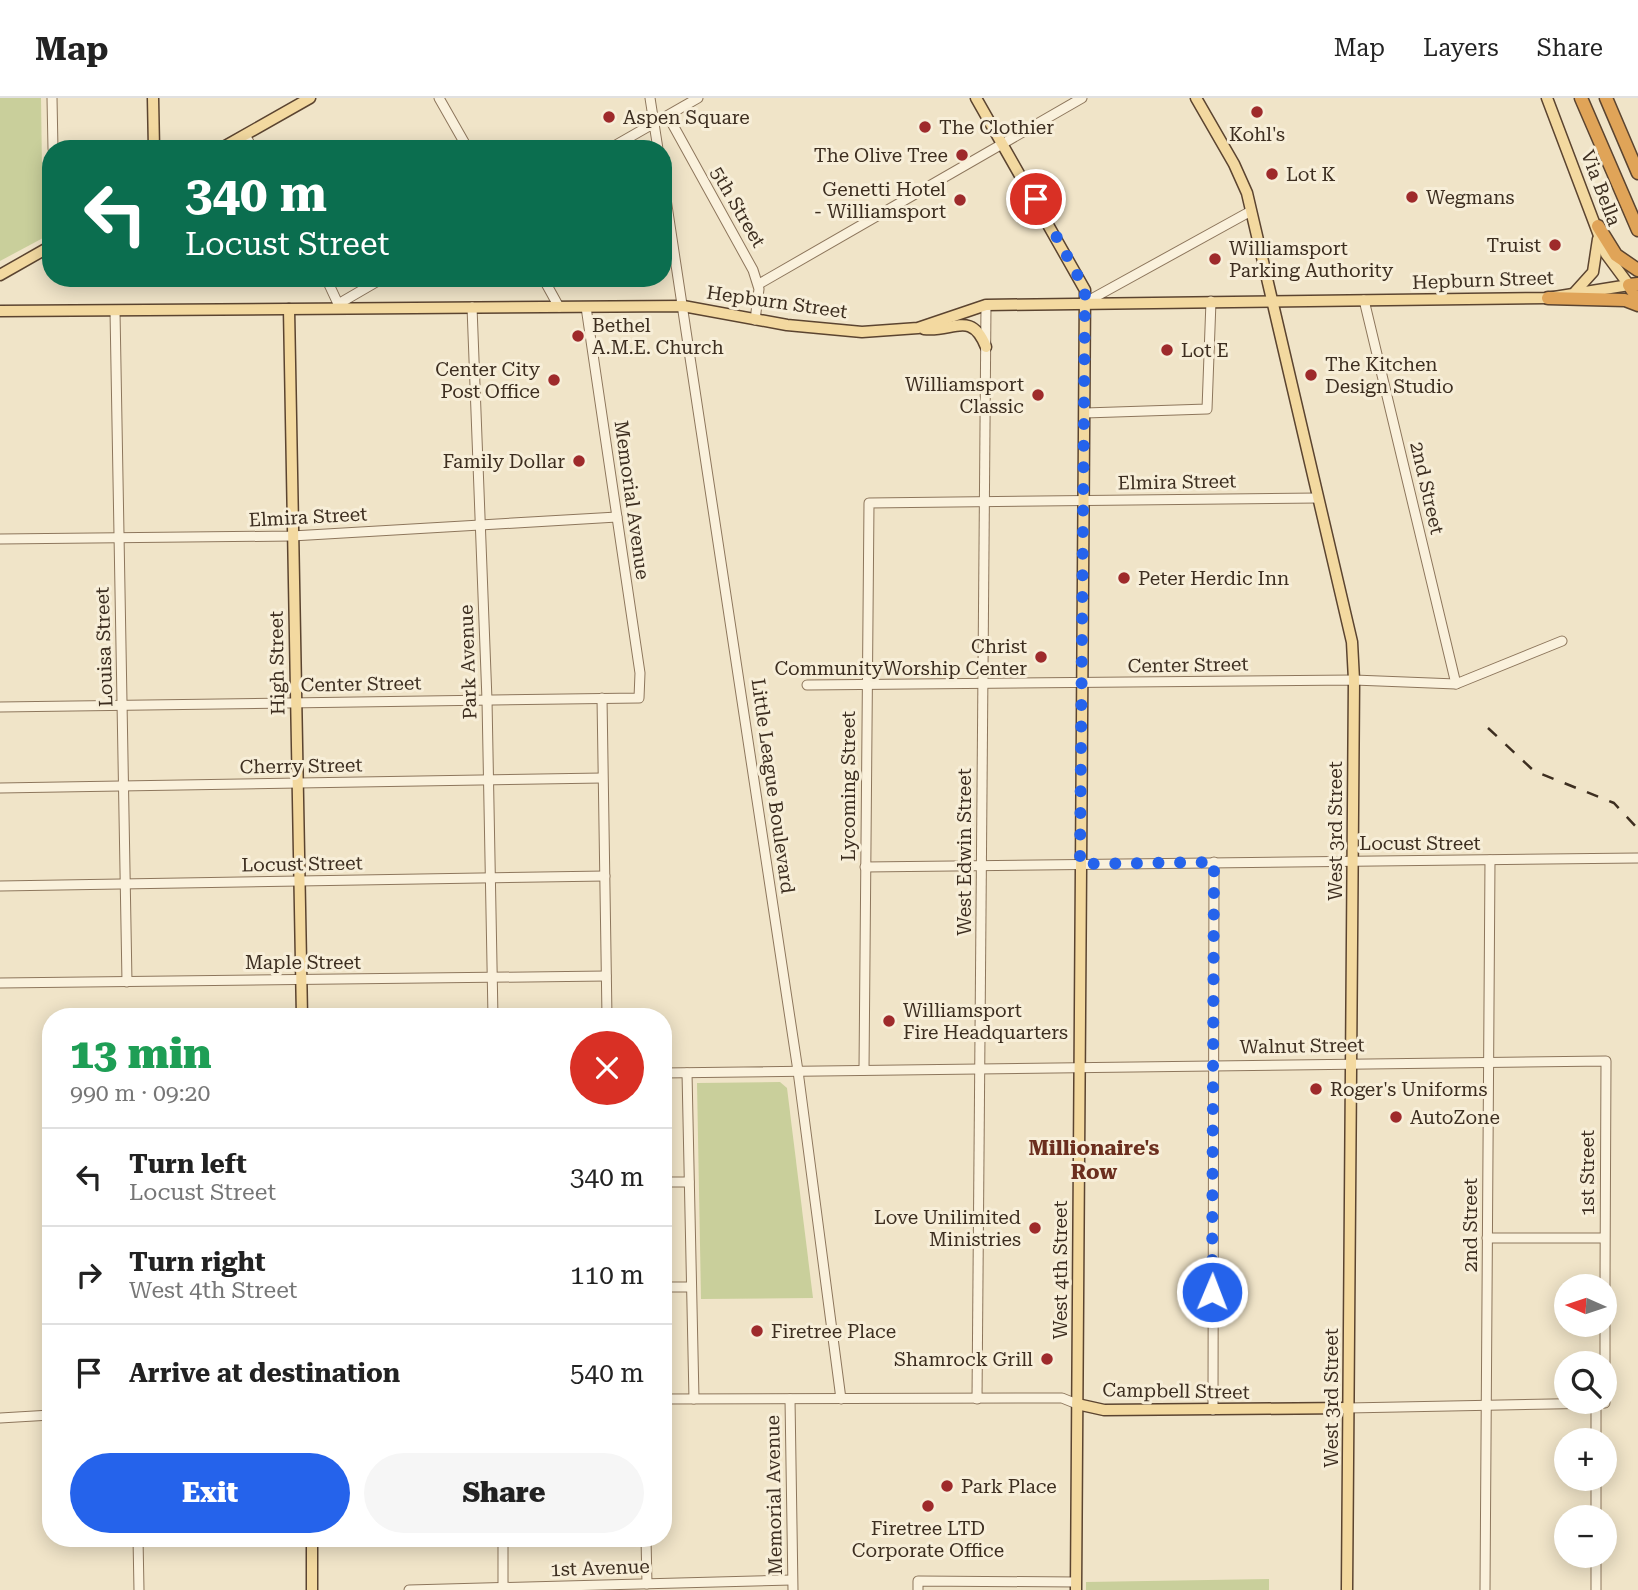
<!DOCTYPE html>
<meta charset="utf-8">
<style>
body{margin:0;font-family:"Roboto Serif",serif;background:#f6f6f6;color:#222;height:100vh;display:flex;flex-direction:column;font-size:26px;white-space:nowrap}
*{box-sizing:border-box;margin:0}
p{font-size:23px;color:#767676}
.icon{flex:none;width:38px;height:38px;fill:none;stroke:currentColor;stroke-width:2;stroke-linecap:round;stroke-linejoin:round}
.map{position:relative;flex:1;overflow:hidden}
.side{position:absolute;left:42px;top:910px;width:630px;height:539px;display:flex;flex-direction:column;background:#fff;border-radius:28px;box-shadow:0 4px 18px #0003}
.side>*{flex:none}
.hud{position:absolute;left:42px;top:42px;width:630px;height:147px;border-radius:28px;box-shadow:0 4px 18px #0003;background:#0b6e4f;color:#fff;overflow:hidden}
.needle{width:46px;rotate:273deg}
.tools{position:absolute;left:1554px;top:1176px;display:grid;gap:14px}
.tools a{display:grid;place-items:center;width:63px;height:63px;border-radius:50%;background:#fff;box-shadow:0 4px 18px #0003;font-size:35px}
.pin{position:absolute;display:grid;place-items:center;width:60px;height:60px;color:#fff;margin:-30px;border:4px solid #fff;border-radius:50%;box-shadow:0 2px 7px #0007}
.me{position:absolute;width:77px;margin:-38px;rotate:1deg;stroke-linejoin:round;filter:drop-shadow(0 0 5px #0008)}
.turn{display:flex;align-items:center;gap:24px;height:147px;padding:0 28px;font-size:32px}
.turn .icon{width:91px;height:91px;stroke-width:2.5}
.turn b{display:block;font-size:49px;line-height:60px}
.round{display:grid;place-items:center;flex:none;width:74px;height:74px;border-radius:37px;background:#f6f6f6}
.summary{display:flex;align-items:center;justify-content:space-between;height:119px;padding:0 28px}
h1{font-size:42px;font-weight:800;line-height:52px;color:#1e9e55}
.button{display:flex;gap:14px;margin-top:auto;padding:14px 28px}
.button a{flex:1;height:80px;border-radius:42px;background:#2563eb;color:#fff;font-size:28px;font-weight:800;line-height:80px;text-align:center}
.button a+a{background:#f6f6f6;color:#222}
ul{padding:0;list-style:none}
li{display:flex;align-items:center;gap:21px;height:98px;padding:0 28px;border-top:2px solid #e0e0e0}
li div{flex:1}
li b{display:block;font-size:26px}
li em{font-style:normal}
header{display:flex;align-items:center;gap:42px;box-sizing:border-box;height:98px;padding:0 35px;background:#fff;border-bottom:2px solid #e0e0e0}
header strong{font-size:33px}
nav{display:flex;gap:38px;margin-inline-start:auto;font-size:24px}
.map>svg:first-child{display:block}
.green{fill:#c9cf9b}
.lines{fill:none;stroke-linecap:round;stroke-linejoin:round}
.minor-casing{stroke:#8d765c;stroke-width:11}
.major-casing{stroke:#5b4430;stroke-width:13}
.highway-casing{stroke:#5b4430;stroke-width:15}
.minor{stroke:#faf1dc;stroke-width:9}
.major{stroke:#f3d9a0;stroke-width:10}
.highway{stroke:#e0a458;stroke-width:12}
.rail{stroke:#3d2e20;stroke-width:2.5;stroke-dasharray:12 12;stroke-linecap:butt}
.route{stroke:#2563eb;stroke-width:12;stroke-dasharray:0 21.6}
.poi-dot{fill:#9e2a2b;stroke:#f7eed8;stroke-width:2.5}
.labels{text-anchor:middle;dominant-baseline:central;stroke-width:6;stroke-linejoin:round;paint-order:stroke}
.poi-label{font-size:19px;fill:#3d2e20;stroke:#f7eed8;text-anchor:start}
.street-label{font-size:19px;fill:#3d2e20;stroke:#f7eed8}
.neighbourhood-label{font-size:21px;font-weight:bold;fill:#6b2e1e;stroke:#f7eed8}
</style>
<header>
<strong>Map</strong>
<nav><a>Map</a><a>Layers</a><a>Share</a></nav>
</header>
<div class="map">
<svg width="1638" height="1492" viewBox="0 0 1638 1492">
<rect width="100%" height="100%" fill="#f0e4c8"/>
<g class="green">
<path d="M0 0H41L43 140 0 163Z"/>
<path d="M780 984 787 990 813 1200 701 1201 697 985Z"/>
<path d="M1269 1481V1492H1086V1484Z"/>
</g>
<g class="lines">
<g class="minor-casing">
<g id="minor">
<path d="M52 0 53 51"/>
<path d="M439 0 468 51"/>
<path d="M650 0 658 51"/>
<path d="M668 18 753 172 759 191 755 222"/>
<path d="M245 37 253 51"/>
<path d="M609 51 698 0"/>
<path d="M663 81 798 973 841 1301"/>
<path d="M326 180 340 210"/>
<path d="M543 180 559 209"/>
<path d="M759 186 1082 0"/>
<path d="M1364 202 1456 586"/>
<path d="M1086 204 1251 113"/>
<path d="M340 205 383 180"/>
<path d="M472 209 487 602 493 919"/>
<path d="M115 213 127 884"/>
<path d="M1085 315 1207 311 1211 203"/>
<path d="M0 441 292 438 617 419"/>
<path d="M807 587 1354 582 1456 586 1562 543"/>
<path d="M602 600 607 919"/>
<path d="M0 609 639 600 640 575 586 209"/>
<path d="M0 690 602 680"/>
<path d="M865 769 1638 760"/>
<path d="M0 788 605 778"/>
<path d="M0 885 606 878"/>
<path d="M864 972 869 405 1318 400"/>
<path d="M663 975 1606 963 1605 1188"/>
<path d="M687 975 694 1301"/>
<path d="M663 1084H689"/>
<path d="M1487 1140H1604"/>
<path d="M663 1189H691"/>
<path d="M663 1301 1062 1300 1077 1306"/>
<path d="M790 1301 793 1492"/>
<path d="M977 1301 986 207"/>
<path d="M1348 1310 1605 1305V1227"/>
<path d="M1213 1312 1214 764"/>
<path d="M0 1320 51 1317"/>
<path d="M1596 1342V1305"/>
<path d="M1596 1419V1381"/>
<path d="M138 1440 139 1492"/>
<path d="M503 1440V1492"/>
<path d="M646 1440 647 1486"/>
<path d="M409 1492 792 1482"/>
<path d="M918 1492V1483L1076 1484"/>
<path d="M1485 1492 1490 762"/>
<path d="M1596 1492V1458"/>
</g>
</g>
<g class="major-casing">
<g id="major">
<path d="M153 0 154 51"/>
<path d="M976 0 1085 192 1076 1492"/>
<path d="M1196 0 1234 66 1247 95 1352 544 1354 582 1347 1492"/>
<path d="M1547 0 1606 156 1629 187"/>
<path d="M220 51 310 0"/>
<path d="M0 177 51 148"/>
<path d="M1575 194 1593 174 1598 141"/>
<path d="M289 211 302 919"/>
<path d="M0 213 683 208 787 227 862 234 918 230 986 207 1548 200 1629 187"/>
<path d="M924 231C952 235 971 211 986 249"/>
<path d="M1077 1306 1104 1312 1348 1310"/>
<path d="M312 1440V1492"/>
</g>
</g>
<g class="highway-casing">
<g id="highway">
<path d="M1581 0 1638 132"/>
<path d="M1606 0 1638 75"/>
<path d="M1598 128 1616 157 1638 172"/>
<path d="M1638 186 1629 187 1638 201"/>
<path d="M1548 200 1625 202 1638 207"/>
</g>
</g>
<use href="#minor" class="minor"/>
<use href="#major" class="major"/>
<use href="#highway" class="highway"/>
<path class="rail" d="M1488 630 1534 673 1614 705 1638 731"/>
</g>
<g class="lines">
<path class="route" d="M1036 101 1085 191 1080 766 1214 764 1212 1194"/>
</g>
<g class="poi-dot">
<circle cx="1257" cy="14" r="7"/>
<circle cx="609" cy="19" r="7"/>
<circle cx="925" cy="29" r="7"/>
<circle cx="962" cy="57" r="7"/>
<circle cx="1272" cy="76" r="7"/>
<circle cx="1412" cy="99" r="7"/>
<circle cx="960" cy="102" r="7"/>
<circle cx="1555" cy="147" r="7"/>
<circle cx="1215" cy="161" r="7"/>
<circle cx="578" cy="238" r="7"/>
<circle cx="1167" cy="252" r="7"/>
<circle cx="1311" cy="277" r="7"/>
<circle cx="554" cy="282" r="7"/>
<circle cx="1038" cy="297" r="7"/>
<circle cx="579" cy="363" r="7"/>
<circle cx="1124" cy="480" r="7"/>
<circle cx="1041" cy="559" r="7"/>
<circle cx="889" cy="923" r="7"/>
<circle cx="1316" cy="991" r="7"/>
<circle cx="1396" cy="1019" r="7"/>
<circle cx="1035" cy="1130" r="7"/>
<circle cx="757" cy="1233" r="7"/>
<circle cx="1047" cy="1261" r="7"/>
<circle cx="947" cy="1388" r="7"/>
<circle cx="928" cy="1408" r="7"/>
</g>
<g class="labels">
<g class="poi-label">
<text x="623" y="19">Aspen Square</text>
<text x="939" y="29">The Clothier</text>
<text x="1257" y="36" text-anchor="middle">Kohl's</text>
<text x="948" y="57" text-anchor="end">The Olive Tree</text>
<text x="1286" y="76">Lot K</text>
<text x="946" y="91" text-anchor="end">Genetti Hotel<tspan x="946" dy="22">- Williamsport</tspan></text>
<text x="1426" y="99">Wegmans</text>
<text x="1541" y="147" text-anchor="end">Truist</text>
<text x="1229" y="150">Williamsport<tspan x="1229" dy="22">Parking Authority</tspan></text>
<text x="592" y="227">Bethel<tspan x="592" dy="22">A.M.E. Church</tspan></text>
<text x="1181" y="252">Lot E</text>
<text x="1325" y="266">The Kitchen<tspan x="1325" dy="22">Design Studio</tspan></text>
<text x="540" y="271" text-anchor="end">Center City<tspan x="540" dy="22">Post Office</tspan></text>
<text x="1024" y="286" text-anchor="end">Williamsport<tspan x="1024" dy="22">Classic</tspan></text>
<text x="565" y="363" text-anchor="end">Family Dollar</text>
<text x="1138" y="480">Peter Herdic Inn</text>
<text x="1027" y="548" text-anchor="end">Christ<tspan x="1027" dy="22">CommunityWorship Center</tspan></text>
<text x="903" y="912">Williamsport<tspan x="903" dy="22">Fire Headquarters</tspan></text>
<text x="1330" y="991">Roger's Uniforms</text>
<text x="1410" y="1019">AutoZone</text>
<text x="1021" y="1119" text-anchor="end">Love Unilimited<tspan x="1021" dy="22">Ministries</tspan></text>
<text x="771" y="1233">Firetree Place</text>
<text x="1033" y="1261" text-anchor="end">Shamrock Grill</text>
<text x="961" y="1388">Park Place</text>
<text x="928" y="1430" text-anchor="middle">Firetree LTD<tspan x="928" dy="22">Corporate Office</tspan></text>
</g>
<g class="street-label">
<text transform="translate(1601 90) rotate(69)">Via Bella</text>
<text transform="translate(738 109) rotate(60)">5th Street</text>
<text transform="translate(1483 182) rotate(-2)">Hepburn Street</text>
<text transform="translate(777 204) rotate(8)">Hepburn Street</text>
<text transform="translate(1177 384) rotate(-1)">Elmira Street</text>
<text transform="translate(1427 390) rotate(77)">2nd Street</text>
<text transform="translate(632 402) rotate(82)">Memorial Avenue</text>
<text transform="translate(308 419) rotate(-3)">Elmira Street</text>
<text transform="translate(104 549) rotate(-92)">Louisa Street</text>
<text transform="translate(468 564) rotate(-92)">Park Avenue</text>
<text transform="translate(277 565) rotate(-91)">High Street</text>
<text transform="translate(1188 567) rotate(-1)">Center Street</text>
<text transform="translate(361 586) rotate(-1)">Center Street</text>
<text transform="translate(301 668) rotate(-1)">Cherry Street</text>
<text transform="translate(773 688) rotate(82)">Little League Boulevard</text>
<text transform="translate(848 688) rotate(-90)">Lycoming Street</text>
<text transform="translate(1335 733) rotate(-90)">West 3rd Street</text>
<text x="1420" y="745">Locust Street</text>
<text transform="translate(964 754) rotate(-90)">West Edwin Street</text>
<text transform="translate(302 766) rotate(-1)">Locust Street</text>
<text x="303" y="864">Maple Street</text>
<text transform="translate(1302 948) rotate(-1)">Walnut Street</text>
<text transform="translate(1587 1075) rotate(-90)">1st Street</text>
<text transform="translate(1470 1127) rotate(-90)">2nd Street</text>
<text transform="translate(1060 1172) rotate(-90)">West 4th Street</text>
<text transform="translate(1176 1293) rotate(1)">Campbell Street</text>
<text transform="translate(1331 1300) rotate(-90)">West 3rd Street</text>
<text transform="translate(774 1397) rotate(-91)">Memorial Avenue</text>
<text transform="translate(600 1470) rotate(-2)">1st Avenue</text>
</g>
<g class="neighbourhood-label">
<text x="1094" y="1050">Millionaire's<tspan x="1094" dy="24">Row</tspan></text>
</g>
</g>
</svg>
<div class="tools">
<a><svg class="needle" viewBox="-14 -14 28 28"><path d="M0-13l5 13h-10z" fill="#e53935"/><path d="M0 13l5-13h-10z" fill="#767676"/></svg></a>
<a><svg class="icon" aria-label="search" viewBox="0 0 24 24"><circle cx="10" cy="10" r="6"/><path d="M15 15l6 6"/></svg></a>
<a>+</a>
<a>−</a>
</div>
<div class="pin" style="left:1036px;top:101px;background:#d93025"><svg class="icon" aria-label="arrive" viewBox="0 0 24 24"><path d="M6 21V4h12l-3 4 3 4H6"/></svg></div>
<svg class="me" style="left:1212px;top:1194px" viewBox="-20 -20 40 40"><circle r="17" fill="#2563eb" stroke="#fff" stroke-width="3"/><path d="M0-11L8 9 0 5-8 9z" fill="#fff"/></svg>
<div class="hud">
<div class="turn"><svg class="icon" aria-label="left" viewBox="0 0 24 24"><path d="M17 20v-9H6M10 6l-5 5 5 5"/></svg><div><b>340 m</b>Locust Street</div></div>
</div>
<section class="side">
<div class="summary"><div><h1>13 min</h1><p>990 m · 09:20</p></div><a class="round" style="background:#d93025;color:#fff"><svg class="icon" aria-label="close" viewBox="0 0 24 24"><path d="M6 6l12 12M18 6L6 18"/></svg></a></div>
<ul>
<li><svg class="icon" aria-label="left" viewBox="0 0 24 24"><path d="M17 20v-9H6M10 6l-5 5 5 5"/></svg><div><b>Turn left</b><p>Locust Street</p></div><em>340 m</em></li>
<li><svg class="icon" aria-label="right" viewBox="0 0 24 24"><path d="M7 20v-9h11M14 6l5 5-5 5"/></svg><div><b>Turn right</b><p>West 4th Street</p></div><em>110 m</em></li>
<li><svg class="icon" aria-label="arrive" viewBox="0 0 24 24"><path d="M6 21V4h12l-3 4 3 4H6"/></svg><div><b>Arrive at destination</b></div><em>540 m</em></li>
</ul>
<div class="button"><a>Exit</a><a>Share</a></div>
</section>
</div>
